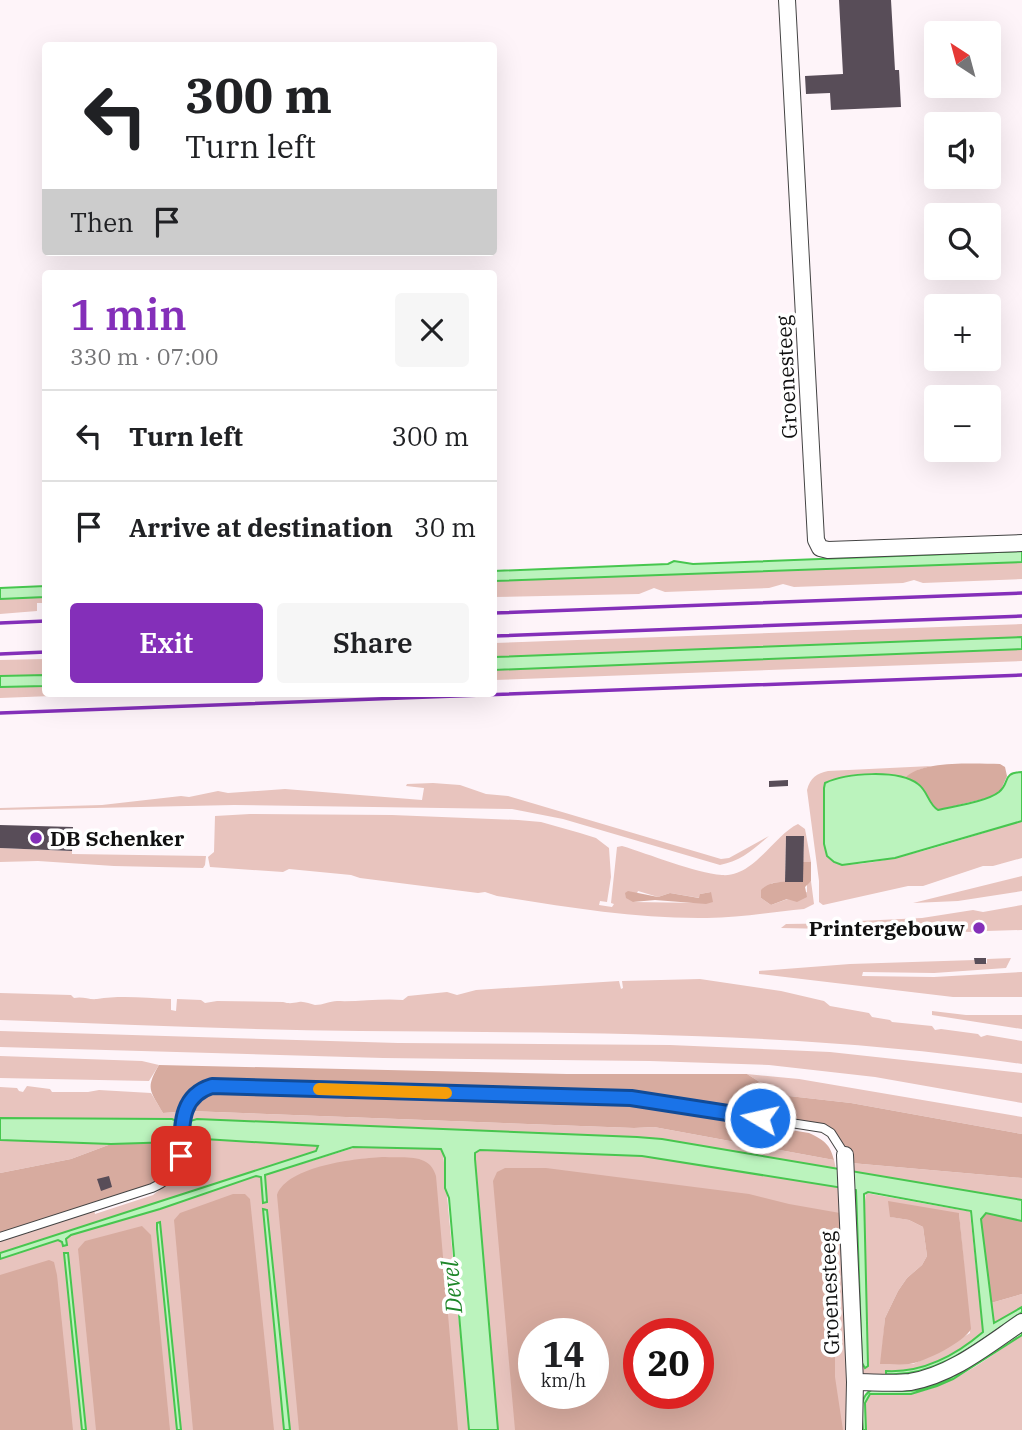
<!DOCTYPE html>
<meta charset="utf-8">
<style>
body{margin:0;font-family:"IBM Plex Serif",serif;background:#f6f6f6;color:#202124;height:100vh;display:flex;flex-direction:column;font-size:26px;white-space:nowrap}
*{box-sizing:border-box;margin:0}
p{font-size:23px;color:#757577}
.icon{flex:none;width:38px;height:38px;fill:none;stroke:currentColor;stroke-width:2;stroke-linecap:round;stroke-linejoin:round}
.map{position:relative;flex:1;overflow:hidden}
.details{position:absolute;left:42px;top:270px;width:455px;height:427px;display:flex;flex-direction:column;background:#fff;border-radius:7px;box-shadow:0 7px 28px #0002}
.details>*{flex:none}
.hud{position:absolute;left:42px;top:42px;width:455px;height:214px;border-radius:7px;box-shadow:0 7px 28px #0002;background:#fff;color:#202124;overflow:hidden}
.needle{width:46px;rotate:324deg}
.fabs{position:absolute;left:924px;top:21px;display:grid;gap:14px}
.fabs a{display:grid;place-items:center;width:77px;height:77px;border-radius:7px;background:#fff;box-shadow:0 7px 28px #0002;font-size:35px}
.speed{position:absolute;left:518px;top:1318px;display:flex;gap:14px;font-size:35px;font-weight:700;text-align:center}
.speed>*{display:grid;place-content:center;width:91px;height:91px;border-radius:50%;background:#fff;box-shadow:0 7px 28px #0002;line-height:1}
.speed small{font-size:18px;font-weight:400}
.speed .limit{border:10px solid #d22;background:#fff;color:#111}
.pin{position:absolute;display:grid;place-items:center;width:60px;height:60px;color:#fff;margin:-30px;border-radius:14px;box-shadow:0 4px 10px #0006}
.me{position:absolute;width:77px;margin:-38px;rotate:279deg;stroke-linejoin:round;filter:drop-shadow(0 0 5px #0008)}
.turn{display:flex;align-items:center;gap:24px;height:147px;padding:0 28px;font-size:32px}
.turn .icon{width:91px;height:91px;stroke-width:2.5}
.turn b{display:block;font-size:49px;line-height:60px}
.then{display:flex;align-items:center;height:66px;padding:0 28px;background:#0003;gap:14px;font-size:26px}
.round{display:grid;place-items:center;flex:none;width:74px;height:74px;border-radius:7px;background:#f6f6f6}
.summary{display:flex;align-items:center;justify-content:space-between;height:119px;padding:0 28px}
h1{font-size:42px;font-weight:600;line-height:52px;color:#842fb9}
.button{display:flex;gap:14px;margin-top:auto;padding:14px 28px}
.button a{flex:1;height:80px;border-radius:7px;background:#842fb9;color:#fff;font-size:28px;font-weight:600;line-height:80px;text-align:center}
.button a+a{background:#f6f6f6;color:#202124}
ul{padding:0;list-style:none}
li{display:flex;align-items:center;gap:21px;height:91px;padding:0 28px;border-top:2px solid #e0e0e0}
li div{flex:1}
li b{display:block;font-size:26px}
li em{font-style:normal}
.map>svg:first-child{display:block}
.green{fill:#e8c4be;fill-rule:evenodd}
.forest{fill:#d7ab9f;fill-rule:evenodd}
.water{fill:#bbf3bd;stroke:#47c64f;stroke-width:2}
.building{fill:#584d58}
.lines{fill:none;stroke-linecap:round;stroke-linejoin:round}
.lane-casing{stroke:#434343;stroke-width:10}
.street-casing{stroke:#434343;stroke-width:18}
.lane{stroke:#fff;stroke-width:8}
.street{stroke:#fff;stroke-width:16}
.rail{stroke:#842fb9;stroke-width:3.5}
.route-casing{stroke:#114b97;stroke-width:18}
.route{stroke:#1a73e8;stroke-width:12}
.slow{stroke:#f59e0b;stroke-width:12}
.poi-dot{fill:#842fb9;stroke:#fff;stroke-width:2.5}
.labels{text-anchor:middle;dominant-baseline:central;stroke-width:7;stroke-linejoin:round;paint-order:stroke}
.street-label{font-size:21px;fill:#101010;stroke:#fff}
.poi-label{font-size:21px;font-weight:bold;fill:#101010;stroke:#fff;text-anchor:start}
.water-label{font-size:23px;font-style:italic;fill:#1e8628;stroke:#fff}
</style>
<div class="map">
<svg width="1022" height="1430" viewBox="0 0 1022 1430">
<rect width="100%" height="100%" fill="#fef4f9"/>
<g class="green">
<path d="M1022 562V579L923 583 914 580 903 583 794 587 783 584 769 588 665 592 654 588 639 594 494 597V581Z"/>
<path d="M45 597V613L44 603H37V611L0 614V599Z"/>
<path d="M1022 624V661L494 680V643Z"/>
<path d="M45 659 46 693H129L0 698V660Z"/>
<path d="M931 766 918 770 905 778 867 774 824 788V844L834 862C867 874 983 832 1022 821V858L993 866H983L923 886H908L823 905 819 902V881L807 790C810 778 817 773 828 771Z"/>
<path d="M433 783 460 785 486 794 508 796 721 859 729 858 769 836C753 850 741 861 720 865L563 819 512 809 234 805 0 810V808L102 805 181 796 189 797 218 791 228 793 285 789 422 800 424 788 406 786 407 784Z"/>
<path d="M250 814 392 815 518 820 541 822 580 833 596 838 609 848 611 877 607 902 600 901 599 905 612 907 614 904 611 903 617 847 622 846C649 854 695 873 722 875 731 876 741 872 748 867 765 856 782 831 798 824L805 829 811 862H803L804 837 786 836 785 882 772 883 761 898 771 905 807 892V883L811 881 814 904 804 909C772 912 739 918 707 918 636 919 567 907 497 896L485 892 478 893 360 878 351 875 289 869 283 872 210 867 208 857 214 852 215 816ZM638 891 658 897 670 893 700 898V894L711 892 701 903 633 902Z"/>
<path d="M0 848 72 851V854L206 856 205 865 203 868 114 866 38 861 0 862Z"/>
<path d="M1022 876V891L958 901 913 903Z"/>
<path d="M1022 905V930L986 931 985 927H974V932L781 928 786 924 856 923 859 921 922 918 973 910 983 912Z"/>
<path d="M1011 958 1006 968 934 973 863 972 862 976 934 977 1022 972V997H953L759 974V971L850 964 975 960V964L987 963V959Z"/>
<path d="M700 979 781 991 824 1001 830 1006 869 1013 872 1017 890 1020 892 1022 932 1026 935 1030 941 1029 978 1034 981 1037 987 1035 1022 1041V1064C803 1031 582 1033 360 1031 240 1030 120 1024 0 1020V993L71 995 74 998C83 996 89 1000 97 999 121 995 146 998 171 999V1010L176 1011 177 999 201 1000 205 1003 217 1001 283 1002C290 1004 292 1003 299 1002 304 1001 310 1004 315 1005 323 1005 330 1001 337 1001 358 1002 382 998 403 1000L408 996 447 992 457 995 476 990 619 981 621 989 623 988 622 981Z"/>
<path d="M932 1011 966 1015H1022V1029L932 1015Z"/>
<path d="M0 1031 398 1043 670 1045 830 1052 1022 1073V1103L875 1077 769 1065 650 1061 383 1058 0 1047Z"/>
<path d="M0 1056 142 1061 159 1065 149 1081 0 1078Z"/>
<path d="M747 1074 799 1079 1022 1117V1134L851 1103 780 1095Z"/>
<path d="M27 1086 50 1089 52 1092H88L99 1090 151 1093 163 1113 177 1112V1121L172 1119 0 1118V1087L17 1088 19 1091 23 1092Z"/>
<path d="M189 1111 634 1128 654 1127 834 1160 836 1169 662 1139 197 1119 190 1121 187 1117Z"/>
<path d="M188 1138 319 1146 317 1151 0 1253V1240L94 1209 95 1214 153 1195 185 1170Z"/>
<path d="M0 1140 111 1144 71 1159 0 1173Z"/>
<path d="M357 1147 441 1149 443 1152 469 1430H290L268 1221 263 1210 284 1430H0V1259L58 1240 67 1245 66 1239 71 1235 160 1209 256 1176H260L267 1202 265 1175Z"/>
<path d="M480 1150 642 1156 842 1187 851 1430H498L475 1159V1153ZM534 1334H593V1393H534ZM639 1334H698V1393H639Z"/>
<path d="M851 1163 1022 1178V1200L853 1172Z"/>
<path d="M852 1189 856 1190 857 1198V1253L868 1366 864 1209 866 1193 972 1212 970 1213 983 1332C955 1355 923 1373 886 1372 927 1385 989 1334 1022 1312V1319L955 1362 908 1379 864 1375 861 1372ZM959 1213 970 1333 939 1352 913 1364H881L885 1318 898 1291 907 1278 922 1265 927 1256 923 1227 909 1220 891 1217Z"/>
<path d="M1022 1294V1307L994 1323 991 1303Z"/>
<path d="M1022 1335V1430H866L865 1403 870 1394C885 1389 902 1396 918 1392 956 1384 990 1356 1022 1335Z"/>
</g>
<g class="forest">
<path d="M1000 764 1005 767 1007 776 1000 792 991 797 938 810C922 799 929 787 905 778 922 760 976 764 1000 764Z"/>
<path d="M803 862H811V881L805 887 807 897 797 902 787 899 771 905 761 898V890C771 879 789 882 803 882Z"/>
<path d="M628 891 658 897 670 893 699 898 700 894 711 892 713 902 706 904 655 900 633 902 626 898 625 893Z"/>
<path d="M159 1065 567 1074H747L780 1095 851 1103 1022 1134V1178L851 1163 831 1132 624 1095 217 1083C203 1090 184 1096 177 1112L163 1113C150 1090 145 1089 159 1065Z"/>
<path d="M217 1093 628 1103 809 1133C824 1140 830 1144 834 1160L654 1127 634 1128 189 1111 204 1097Z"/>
<path d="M175 1142 174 1165 158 1183 0 1235V1173L71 1159 111 1144Z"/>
<path d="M385 1157C405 1158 430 1153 436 1176L458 1430H299L277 1195C287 1166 357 1158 385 1157Z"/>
<path d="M505 1168H546L749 1194 789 1204 840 1213 841 1242 835 1251V1377L843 1430H515L493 1181 497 1172ZM534 1334H593V1393H534ZM639 1334H698V1393H639Z"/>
<path d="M233 1194H245L250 1199 274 1430H193L174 1220 180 1213Z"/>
<path d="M888 1201 959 1213 971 1329C964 1342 925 1362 909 1364 899 1365 890 1364 880 1364L885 1318 898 1291 907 1278 922 1265 927 1256 923 1227 909 1220 890 1217Z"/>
<path d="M986 1213 1022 1221V1294L991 1303 981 1219Z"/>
<path d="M142 1226 151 1235 170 1430H96L78 1249 85 1241Z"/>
<path d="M49 1260 54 1262 57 1275 73 1430H0V1275Z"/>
</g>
<g class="water">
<path d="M1022 551V562L494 581V571L668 564 674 561 693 564Z"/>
<path d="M45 586V597L0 599V588Z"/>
<path d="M1022 637V649L494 670V657Z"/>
<path d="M45 675V686L0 687V676Z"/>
<path d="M1022 772V821L895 858 842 865 834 862 827 856 824 844V788L825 783C846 773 898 769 918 784 928 791 928 804 938 810 954 806 986 802 999 792 1011 782 1001 773 1022 772Z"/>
<path d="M0 1118 172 1119 177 1121 179 1126 186 1127 190 1121 197 1119 637 1137 662 1139 1022 1200V1221L986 1213 981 1219 994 1323 1022 1307V1312C982 1339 937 1378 886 1374V1371C923 1373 955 1356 983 1332L971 1211 868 1192 864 1194 868 1366 865 1368 862 1363 856 1190 642 1156 480 1150 475 1153V1159L498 1430H469L449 1198 445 1188V1158L441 1149 353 1147 265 1175 267 1202 263 1203 261 1177 256 1176 160 1209 71 1235 66 1239 67 1245 63 1246 62 1242 58 1240 0 1259V1253L316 1151 318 1146 188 1138 179 1136 175 1142 111 1144 0 1140Z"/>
<path d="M263 1209 267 1210 290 1430H284Z"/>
<path d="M160 1222 181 1430H177L157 1229V1223Z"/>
<path d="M64 1253H68L86 1430H82Z"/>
<path d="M1022 1331V1335L953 1379 937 1386 911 1394H870L865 1403 866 1430H863C862 1415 857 1397 873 1389 887 1389 903 1393 917 1390 955 1382 990 1352 1022 1331Z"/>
</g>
<g class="building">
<path d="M839 0H891L895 70H899L901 107 831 110 830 93 806 94 805 76 843 74Z"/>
<path d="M788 780V786L769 787V781Z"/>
<path d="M0 825 73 827 72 851 0 848Z"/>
<path d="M786 836H804L803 882H785Z"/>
<path d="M985 924V930L973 931V925Z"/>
<path d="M974 958H986V964H975Z"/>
<path d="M109 1176 112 1187 101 1191 97 1179Z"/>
</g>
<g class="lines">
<g class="lane-casing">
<path id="lane" d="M0 1237 152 1188C209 1165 155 1103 212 1086L631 1098 823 1128 831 1133 845 1155"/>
</g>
<g class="street-casing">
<g id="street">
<path d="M787 0 816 540 820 548 828 550 1022 543"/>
<path d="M845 1155 855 1382 854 1430"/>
<path d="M855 1382C873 1382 892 1384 910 1382 952 1375 988 1345 1022 1322"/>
</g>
</g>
<use href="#lane" class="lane"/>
<use href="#street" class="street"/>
<g class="rail">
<path d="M494 613 1022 593"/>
<path d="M0 623 46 621"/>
<path d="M494 636 1022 616"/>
<path d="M0 654 46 652"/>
<path d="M0 713 1022 675"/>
</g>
</g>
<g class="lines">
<g class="route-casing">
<path id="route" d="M181 1156C182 1127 179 1096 212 1086L631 1098 760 1118"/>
</g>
<use href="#route" class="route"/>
<path class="slow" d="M319 1089 446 1093"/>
</g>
<g class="poi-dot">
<circle cx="36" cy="838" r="7"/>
<circle cx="979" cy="928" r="7"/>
</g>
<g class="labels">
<g class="street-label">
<text transform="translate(786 377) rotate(-93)">Groenesteeg</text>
<text transform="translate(829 1293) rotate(-92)">Groenesteeg</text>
</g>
<g class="poi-label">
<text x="50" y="838">DB Schenker</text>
<text x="965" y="928" text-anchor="end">Printergebouw</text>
</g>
<g class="water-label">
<text transform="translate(451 1287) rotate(-95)">Devel</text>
</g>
</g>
</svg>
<div class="fabs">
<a><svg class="needle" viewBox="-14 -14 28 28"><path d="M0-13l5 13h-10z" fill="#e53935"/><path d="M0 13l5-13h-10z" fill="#757577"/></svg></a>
<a><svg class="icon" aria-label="sound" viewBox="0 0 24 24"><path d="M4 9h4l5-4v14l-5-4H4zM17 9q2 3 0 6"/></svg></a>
<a><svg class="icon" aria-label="search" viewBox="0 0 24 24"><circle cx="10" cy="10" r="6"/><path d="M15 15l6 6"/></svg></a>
<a>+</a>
<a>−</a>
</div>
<div class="speed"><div>14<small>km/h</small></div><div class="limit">20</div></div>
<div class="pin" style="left:181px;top:1156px;background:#d93025"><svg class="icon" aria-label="arrive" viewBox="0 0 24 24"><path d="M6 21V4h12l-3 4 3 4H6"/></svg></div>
<svg class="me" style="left:760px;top:1118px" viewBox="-20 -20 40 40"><circle r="17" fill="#1a73e8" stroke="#fff" stroke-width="3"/><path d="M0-11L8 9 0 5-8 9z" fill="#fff"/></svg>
<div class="hud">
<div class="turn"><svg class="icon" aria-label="left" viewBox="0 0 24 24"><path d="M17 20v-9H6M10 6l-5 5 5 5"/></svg><div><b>300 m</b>Turn left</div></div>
<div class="then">Then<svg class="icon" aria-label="arrive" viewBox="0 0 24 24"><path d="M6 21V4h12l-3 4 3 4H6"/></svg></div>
</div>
<section class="details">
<div class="summary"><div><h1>1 min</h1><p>330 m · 07:00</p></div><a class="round"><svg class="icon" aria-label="close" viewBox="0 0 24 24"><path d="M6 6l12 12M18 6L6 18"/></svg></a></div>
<ul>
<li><svg class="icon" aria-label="left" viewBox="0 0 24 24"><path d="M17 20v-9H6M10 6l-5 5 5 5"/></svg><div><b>Turn left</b></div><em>300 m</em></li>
<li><svg class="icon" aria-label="arrive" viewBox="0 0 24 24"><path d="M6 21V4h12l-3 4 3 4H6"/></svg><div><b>Arrive at destination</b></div><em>30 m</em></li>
</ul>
<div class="button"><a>Exit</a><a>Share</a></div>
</section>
</div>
